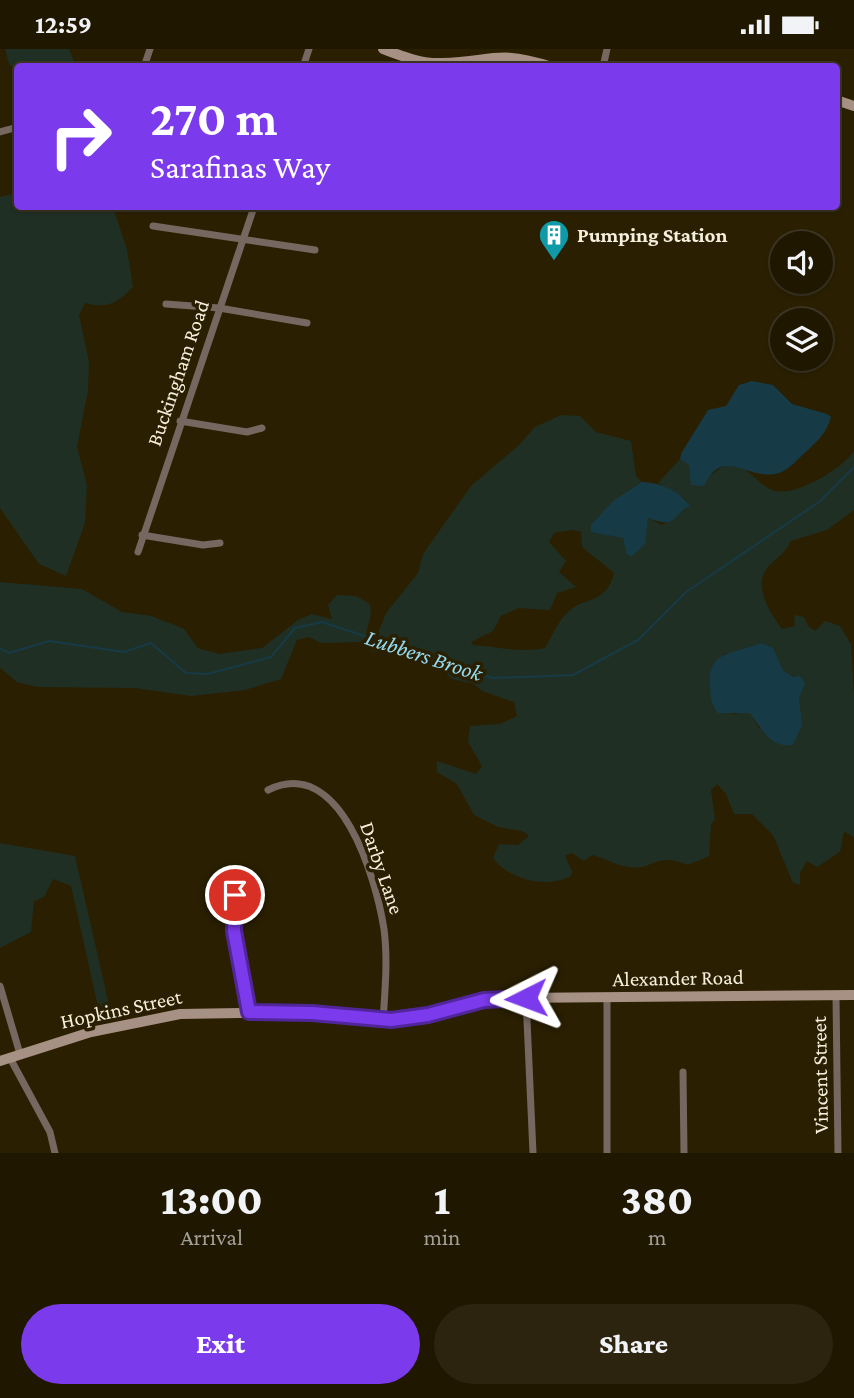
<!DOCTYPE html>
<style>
body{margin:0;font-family:"Crimson Pro",serif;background:#2d2410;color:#f1f3f6;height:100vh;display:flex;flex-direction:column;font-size:26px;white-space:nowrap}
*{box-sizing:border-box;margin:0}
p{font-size:23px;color:#a29f99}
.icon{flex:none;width:38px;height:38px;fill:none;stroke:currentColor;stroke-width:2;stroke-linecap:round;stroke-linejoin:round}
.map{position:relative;height:1104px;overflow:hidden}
.drawer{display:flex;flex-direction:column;background:#201701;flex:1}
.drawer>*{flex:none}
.banner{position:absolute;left:14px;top:14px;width:826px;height:147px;border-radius:7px;box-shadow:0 2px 5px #0004,0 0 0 2px #3d3623;background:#7c3aed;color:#fff;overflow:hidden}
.tools{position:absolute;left:770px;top:182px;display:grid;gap:14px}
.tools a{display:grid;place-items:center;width:63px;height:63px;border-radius:50%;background:#201701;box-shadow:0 2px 5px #0004,0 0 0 2px #3d3623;font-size:35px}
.pin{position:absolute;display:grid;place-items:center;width:60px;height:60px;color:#fff;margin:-30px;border:4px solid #fff;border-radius:50%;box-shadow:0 2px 7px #0007}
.me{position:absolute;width:77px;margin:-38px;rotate:267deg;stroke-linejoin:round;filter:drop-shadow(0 0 5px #0008)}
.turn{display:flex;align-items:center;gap:24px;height:147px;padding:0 21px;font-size:32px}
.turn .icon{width:91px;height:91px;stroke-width:2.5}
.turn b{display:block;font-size:49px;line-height:60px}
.eta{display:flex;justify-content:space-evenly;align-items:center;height:119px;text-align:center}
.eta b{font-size:42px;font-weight:800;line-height:49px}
.button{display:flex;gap:14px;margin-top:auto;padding:14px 21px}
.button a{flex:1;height:80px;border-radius:42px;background:#7c3aed;color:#fff;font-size:28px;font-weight:800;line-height:80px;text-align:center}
.button a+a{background:#2d2410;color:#f1f3f6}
.status{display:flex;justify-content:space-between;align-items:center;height:49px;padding:0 35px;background:#201701;direction:ltr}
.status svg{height:19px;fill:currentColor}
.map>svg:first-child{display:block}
.green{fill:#202f23;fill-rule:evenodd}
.water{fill:#163b47}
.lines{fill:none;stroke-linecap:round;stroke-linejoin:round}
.stream{stroke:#163b47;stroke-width:2}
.street{stroke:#766860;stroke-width:7}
.secondary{stroke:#a79184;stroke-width:10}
.route-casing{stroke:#51269a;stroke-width:18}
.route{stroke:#7c3aed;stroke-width:12}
.labels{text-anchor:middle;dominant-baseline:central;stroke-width:7;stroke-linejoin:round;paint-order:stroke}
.poi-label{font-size:21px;font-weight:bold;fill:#f6efde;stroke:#2a1f01;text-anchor:start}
.street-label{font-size:21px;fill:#f6efde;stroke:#2a1f01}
.water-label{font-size:23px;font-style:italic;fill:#94d9f0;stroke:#2a1f01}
</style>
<div class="status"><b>12:59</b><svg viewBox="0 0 49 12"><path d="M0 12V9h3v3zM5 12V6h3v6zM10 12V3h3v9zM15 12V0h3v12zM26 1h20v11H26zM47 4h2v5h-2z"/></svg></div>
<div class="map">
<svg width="854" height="1104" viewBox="0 0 854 1104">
<rect width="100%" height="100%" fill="#2a1f01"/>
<g class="green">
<path d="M5 0H69L76 17 18 18 17 22 9 15Z"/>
<path d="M17 144 18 158H113L127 201 133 238C117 255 106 260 85 254L79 266 89 313 88 341 77 398 87 436 85 474 66 527 39 515 0 459V148Z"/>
<path d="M561 366 580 367 596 383 631 392 636 427 642 433 614 451 591 482 623 489 626 504 644 490 648 469 662 476 690 457 685 450 658 434 680 410 689 416 691 430C695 430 702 430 707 428 716 425 719 416 730 416 752 417 757 438 776 442 797 447 843 419 854 402V461L827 481 791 492C785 504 777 509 768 518 752 536 770 564 782 580L795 577 794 566 804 568 808 577 815 582 825 572 840 577 851 595 854 647V789L844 782 840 803 817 818 807 812 800 824V836L793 834 773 786 752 765H734L726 745 717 735 711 741 715 770 711 776 709 807 688 816C653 802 655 822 629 818 617 817 604 809 592 806L584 812 572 804 565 807 572 822 571 827C547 840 509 831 493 809L499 795 518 796 529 787 522 782 498 778 474 766 457 735 437 723V712L476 725 482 717 468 693 470 677 500 675 517 667 514 653 482 642 474 635 452 630 444 623 415 611 371 602 386 564 418 524 423 505 471 437 519 396 535 378ZM572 481 581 483 582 498 614 524C605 558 584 545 565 566 557 575 551 589 545 599 516 604 501 598 473 596L471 593 493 582 501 567 518 559 550 561 557 544 576 538 559 523 566 512 549 493 554 484ZM739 603 775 607 783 621 793 628 802 676 759 679 750 663 732 665 723 605Z"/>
<path d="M0 533 82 540 122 563 152 567 184 580 198 599 219 605 262 599 298 571 312 565 332 570 328 556 337 546 356 547 370 555C373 570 365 578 366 593L321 594 309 588 297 591 281 630 245 641 191 647 135 639 37 638 17 633 0 619Z"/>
<path d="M0 794 75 807 112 969 101 971 71 837 53 830 44 848 34 852 31 883 0 899Z"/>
</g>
<g class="water">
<path d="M752 332 773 336 792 355 827 365 831 368C826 385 818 391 806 403 796 411 788 423 775 425 746 430 722 397 704 437L691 436 689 416 680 410 682 403 708 361 726 357 739 336Z"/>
<path d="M642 433C659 433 680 442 690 457 669 468 678 480 648 469L645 495 631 508 626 504 623 489 591 483V476L614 451Z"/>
<path d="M761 594 773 599 783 621 793 628 800 627 805 634 799 649 802 676 793 696C770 699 762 680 750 664H718C711 655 711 650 710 638 707 600 733 606 761 594Z"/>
</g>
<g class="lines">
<path class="stream" d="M0 599 9 604 49 592 124 603 151 594 186 624 208 625 271 608 295 579 322 573 492 629 573 626 638 591 686 543 819 453 854 418"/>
<g class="street">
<path d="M144 18 150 0"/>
<path d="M303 18 309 0"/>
<path d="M603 18 607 0"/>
<path d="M0 83 18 78"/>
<path d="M153 177 315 201"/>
<path d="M166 255 219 259 307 274"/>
<path d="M180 372 247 383 262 379"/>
<path d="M142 486 203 496 220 494"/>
<path d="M138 503 254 158"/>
<path d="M268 741C341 705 376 830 384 880 388 911 385 941 383 972"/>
<path d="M236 831 234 882 249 963"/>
<path d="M0 937 20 1005"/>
<path d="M836 947 838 1104"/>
<path d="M526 949 533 1104"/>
<path d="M607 949V1104"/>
<path d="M10 1009 50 1083 55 1104"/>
<path d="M683 1023 684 1104"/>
</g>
<g class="secondary">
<path d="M383 0C402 7 421 15 442 14 493 13 495 0 552 18"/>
<path d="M836 51 854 57"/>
<path d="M0 1012 91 983 180 965 299 963 391 971 427 966 484 951 512 949 854 946"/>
</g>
</g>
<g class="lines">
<g class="route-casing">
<path id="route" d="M235 846 234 882 249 963 312 964 391 971 428 966 484 951 526 949"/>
</g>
<use href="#route" class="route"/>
</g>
<defs>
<g id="building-pin" transform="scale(1.575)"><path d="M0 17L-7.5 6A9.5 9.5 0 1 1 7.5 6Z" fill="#0f9aa8" stroke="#2a1f01"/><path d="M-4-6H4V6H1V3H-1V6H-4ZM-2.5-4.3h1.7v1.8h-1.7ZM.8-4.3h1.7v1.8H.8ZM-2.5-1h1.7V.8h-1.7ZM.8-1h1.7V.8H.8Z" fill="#fff"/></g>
</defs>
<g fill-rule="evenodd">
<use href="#building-pin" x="554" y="186"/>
</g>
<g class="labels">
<g class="poi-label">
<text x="577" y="186">Pumping Station</text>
</g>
<g class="street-label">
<text transform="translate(178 324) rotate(-71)">Buckingham Road</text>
<text transform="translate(382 819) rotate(71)">Darby Lane</text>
<text transform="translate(678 929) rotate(-1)">Alexander Road</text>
<text transform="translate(121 960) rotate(-12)">Hopkins Street</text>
<text transform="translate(820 1026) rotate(-91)">Vincent Street</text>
</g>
<g class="water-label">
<text transform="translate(424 606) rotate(18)">Lubbers Brook</text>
</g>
</g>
</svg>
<div class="tools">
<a><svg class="icon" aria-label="sound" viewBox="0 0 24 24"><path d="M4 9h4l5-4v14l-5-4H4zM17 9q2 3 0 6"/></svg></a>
<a><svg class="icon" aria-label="layers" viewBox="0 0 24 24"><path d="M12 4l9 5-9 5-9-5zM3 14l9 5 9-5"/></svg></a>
</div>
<div class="pin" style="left:235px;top:846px;background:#d93025"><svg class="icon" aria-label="arrive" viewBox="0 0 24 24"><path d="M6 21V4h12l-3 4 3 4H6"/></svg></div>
<svg class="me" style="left:526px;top:949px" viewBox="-20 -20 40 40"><path d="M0-17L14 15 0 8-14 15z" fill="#7c3aed" stroke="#fff" stroke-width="4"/></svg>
<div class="banner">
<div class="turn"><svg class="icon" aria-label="right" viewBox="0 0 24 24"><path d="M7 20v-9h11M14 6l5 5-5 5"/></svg><div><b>270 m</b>Sarafinas Way</div></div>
</div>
</div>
<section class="drawer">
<div class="eta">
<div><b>13:00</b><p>Arrival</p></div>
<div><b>1</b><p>min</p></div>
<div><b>380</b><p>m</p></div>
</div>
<div class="button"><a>Exit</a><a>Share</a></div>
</section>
